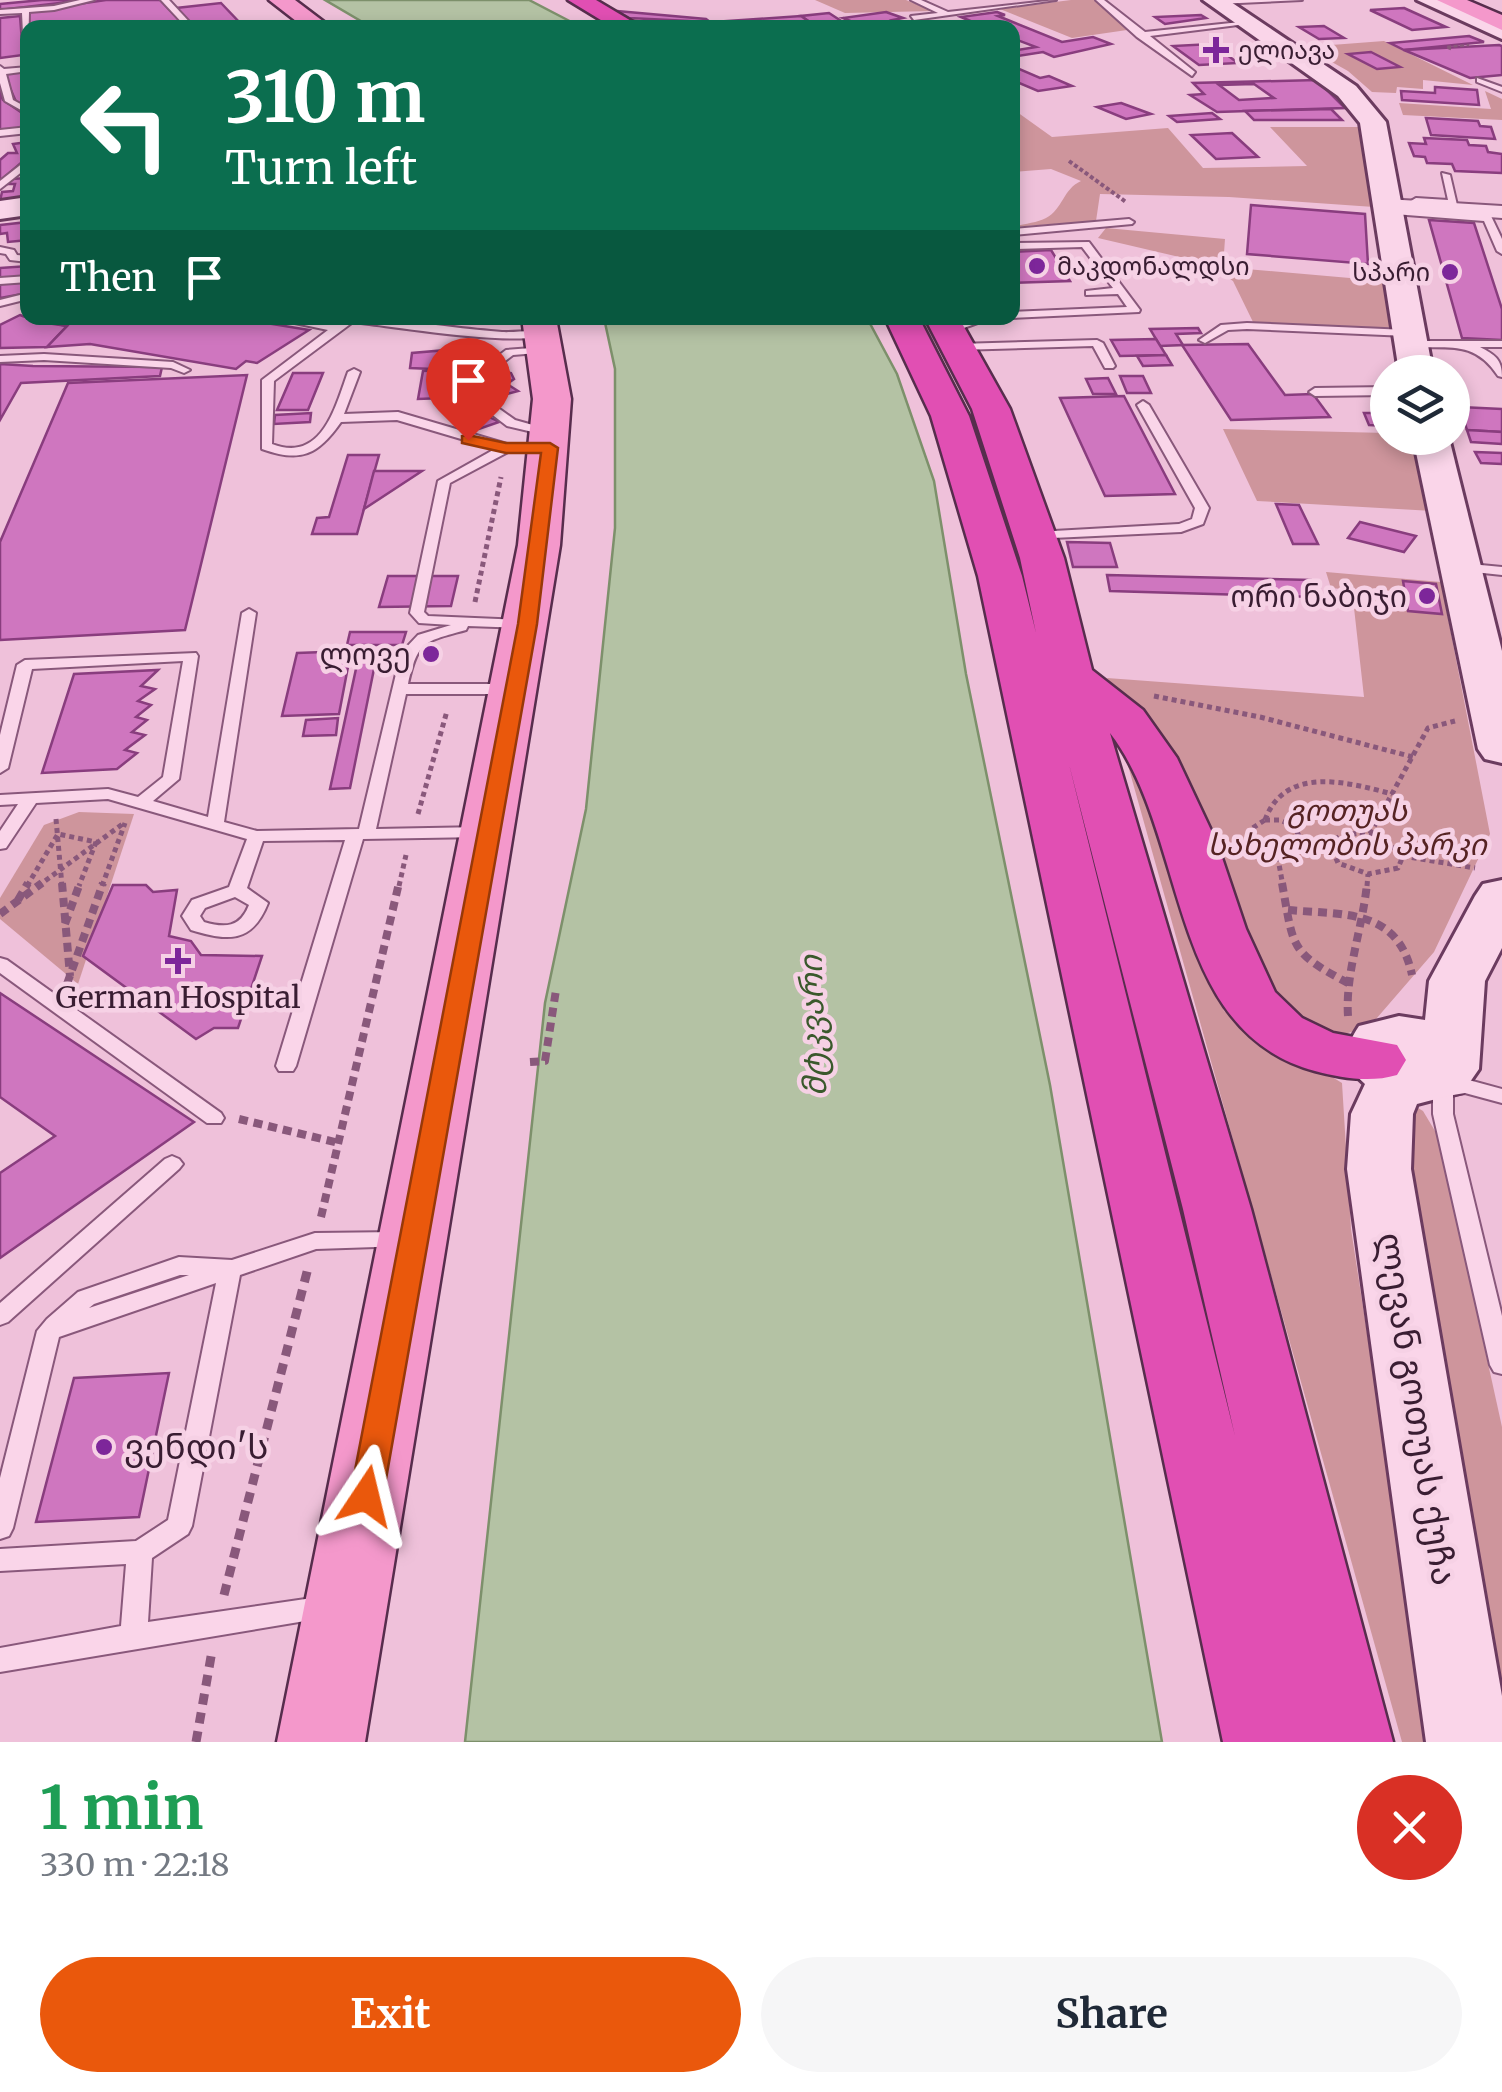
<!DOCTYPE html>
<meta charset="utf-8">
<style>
body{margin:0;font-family:Merriweather,"Noto Sans Georgian",serif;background:#f6f6f7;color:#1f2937;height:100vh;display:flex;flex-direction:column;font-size:38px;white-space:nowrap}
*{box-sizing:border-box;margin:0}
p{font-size:32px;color:#747a83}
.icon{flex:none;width:55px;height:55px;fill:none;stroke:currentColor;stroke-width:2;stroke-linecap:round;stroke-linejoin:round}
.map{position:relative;height:1742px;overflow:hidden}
.side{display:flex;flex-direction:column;background:#fff;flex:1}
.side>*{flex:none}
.hud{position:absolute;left:20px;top:20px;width:1000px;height:305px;border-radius:20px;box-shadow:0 5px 15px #0003;background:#0b6e4f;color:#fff;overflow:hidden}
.fabs{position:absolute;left:1370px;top:355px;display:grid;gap:20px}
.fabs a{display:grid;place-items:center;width:100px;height:100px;border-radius:50%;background:#fff;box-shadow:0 5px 15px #0003;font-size:50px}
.pin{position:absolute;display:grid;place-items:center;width:85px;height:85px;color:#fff;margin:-102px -42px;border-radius:50% 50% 50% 0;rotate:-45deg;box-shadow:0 0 10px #0007}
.pin .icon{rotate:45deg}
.me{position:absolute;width:110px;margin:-55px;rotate:10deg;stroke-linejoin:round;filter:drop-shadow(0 0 8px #0008)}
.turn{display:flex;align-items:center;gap:35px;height:210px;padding:0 40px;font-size:45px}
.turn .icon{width:130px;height:130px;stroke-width:2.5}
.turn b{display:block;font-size:70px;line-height:85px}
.then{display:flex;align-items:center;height:95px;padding:0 40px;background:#0003;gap:20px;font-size:38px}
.round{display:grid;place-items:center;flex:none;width:105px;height:105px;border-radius:52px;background:#f6f6f7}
.head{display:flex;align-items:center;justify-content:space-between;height:170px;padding:0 40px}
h1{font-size:60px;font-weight:700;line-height:75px;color:#1e9e55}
.action{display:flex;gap:20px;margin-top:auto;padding:20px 40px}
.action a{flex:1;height:115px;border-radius:60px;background:#ea580c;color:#fff;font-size:40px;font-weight:700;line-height:115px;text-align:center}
.action a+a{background:#f6f6f7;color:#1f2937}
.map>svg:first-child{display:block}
.green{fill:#ce959c}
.water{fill:#b4c2a4;stroke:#7d906b;stroke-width:2.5}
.building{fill:#cf76bf;stroke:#893d7e;stroke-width:2.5;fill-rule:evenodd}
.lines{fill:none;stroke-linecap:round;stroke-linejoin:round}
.lane-casing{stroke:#89587b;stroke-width:4}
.street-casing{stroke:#89587b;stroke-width:4}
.secondary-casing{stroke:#6b3b5f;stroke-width:6}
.primary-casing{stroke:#572d4d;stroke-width:5}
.highway-casing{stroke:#572d4d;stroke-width:5}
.path-far4{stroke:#89587b;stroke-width:2.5;stroke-dasharray:4 2.5;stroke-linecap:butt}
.path-far3{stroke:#89587b;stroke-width:4;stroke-dasharray:4 2.5;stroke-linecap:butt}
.path-far2{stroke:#89587b;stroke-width:5;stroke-dasharray:5 4;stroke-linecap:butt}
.path-far1{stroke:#89587b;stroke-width:8;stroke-dasharray:9 6;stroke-linecap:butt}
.path{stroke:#89587b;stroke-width:9;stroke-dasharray:11 8;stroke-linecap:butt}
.lane{fill:#fad5e9;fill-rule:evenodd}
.street{fill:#fad5e9;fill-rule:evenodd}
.secondary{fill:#fad5e9;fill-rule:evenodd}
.primary{fill:#f498cb;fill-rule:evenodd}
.highway{fill:#e14fb3;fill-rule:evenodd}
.route{fill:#ea580c;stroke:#983908;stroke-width:2.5}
.poi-dot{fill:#7d269a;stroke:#f6d1e5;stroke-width:4}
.labels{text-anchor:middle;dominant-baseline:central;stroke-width:9;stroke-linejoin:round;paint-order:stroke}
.far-poi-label{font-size:25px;fill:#391d32;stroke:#f6d1e5;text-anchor:start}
.poi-label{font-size:30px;fill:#391d32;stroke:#f6d1e5;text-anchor:end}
.park-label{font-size:30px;font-style:italic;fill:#562323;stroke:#f6d1e5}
.water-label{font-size:32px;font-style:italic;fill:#3a592c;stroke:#f6d1e5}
.near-street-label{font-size:35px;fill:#391d32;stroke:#f6d1e5}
.near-poi-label{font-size:35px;fill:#391d32;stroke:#f6d1e5;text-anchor:start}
</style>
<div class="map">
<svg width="1502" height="1742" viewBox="0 0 1502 1742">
<rect width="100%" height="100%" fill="#efc1da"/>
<g class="green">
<path d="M815 0H906L933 11 845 13Z"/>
<path d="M1071 0H1094L1127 30 1072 38 1000 9Z"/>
<path d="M1384 41 1473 85 1423 80V89L1397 87 1396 93 1372 92 1348 71 1305 47Z"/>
<path d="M1485 91 1502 99V120L1403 115 1399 103 1491 109Z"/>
<path d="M1013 109 1052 137 1168 128 1203 168 1307 166 1270 127H1359L1374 207 1229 197 1100 194 1096 221 1013 227C1021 224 1037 223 1046 218 1063 209 1063 189 1081 181L1051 169 1013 172Z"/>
<path d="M1106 228 1225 239 1223 267 1384 281 1392 328 1253 322 1233 281 1205 263 1098 238Z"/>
<path d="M1223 429 1387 433 1388 438H1416L1433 511 1257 501Z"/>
<path d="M1326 572 1441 582 1490 834 1434 952 1370 1026 1345 1034 1310 1026 1276 1002 1196 808 1107 678 1364 697 1352 590 1331 588Z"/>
<path d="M1120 737 1164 813 1224 1011 1342 1083 1351 1229 1430 1742H1402Z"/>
<path d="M79 812 134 814 78 984 0 919V898L44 825Z"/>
<path d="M1413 1105 1423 1111 1438 1136 1502 1427V1742L1391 1171Z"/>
</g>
<g class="water">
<path d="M325 0H529L581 27H371Z"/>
<path d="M604 318H867L897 374 934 481 966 674 1050 1085 1162 1742H465L545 1003 586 809 615 528V369Z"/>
</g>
<g class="building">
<path d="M42 0H85L0 10V4Z"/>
<path d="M106 0H160L187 28H29V11Z"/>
<path d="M221 3 241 24 194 28 176 8Z"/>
<path d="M1404 8 1446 27 1412 30 1370 10Z"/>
<path d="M617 11 706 19 710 22 629 18Z"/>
<path d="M886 12 903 18 893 20 913 28H867L843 18Z"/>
<path d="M997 12 1005 15 998 16 1062 42 1093 37 1111 44 1054 57 1043 52 1012 57V51L1036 47 1012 38V28H987L961 17Z"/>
<path d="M829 13 852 28H819L801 16Z"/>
<path d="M1201 15 1206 18 1165 24 1155 17Z"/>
<path d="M20 16 23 55 0 58V18Z"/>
<path d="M801 16 808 21 717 27 712 22Z"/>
<path d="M1324 26 1344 38 1319 39 1299 27Z"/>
<path d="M1469 36 1484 42 1404 50 1390 43Z"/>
<path d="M1212 44 1238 63 1199 65 1173 46Z"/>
<path d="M1499 45 1502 46V75L1470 78 1404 50Z"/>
<path d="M1371 52 1400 67 1377 69 1348 54Z"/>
<path d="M1012 66 1040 78 1049 76 1072 86 1038 91 1012 80Z"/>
<path d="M28 70V111L17 104 3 72Z"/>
<path d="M1317 80 1345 108 1217 112 1190 95 1204 94 1193 83ZM1254 84 1274 98 1239 100 1219 85Z"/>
<path d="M1435 87 1477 90 1479 105 1402 100 1401 91 1435 93Z"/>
<path d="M0 91 3 100 28 117V128L0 131Z"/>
<path d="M1121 103 1151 114 1126 119 1097 107Z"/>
<path d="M1331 109 1342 120H1254L1245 111Z"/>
<path d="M1212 113 1220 119 1177 122 1169 116Z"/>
<path d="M1426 118 1478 121 1480 126 1491 127 1495 139 1431 135Z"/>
<path d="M1232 133 1258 157 1216 159 1191 135Z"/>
<path d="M1424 138 1467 140 1469 145 1486 146 1488 152 1502 154V173L1455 171 1452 164 1427 163 1425 157 1414 156 1409 143 1426 144Z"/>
<path d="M28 142V157L0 181V160L8 153H17L13 144Z"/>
<path d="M28 178V198L0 201 2 192 13 191 15 184H8L10 179Z"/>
<path d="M1251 205 1365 214 1368 264 1247 254Z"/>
<path d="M1429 220 1474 223 1502 309V340L1462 338Z"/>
<path d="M28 222V240L8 242 7 233 0 234V225Z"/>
<path d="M1051 250 1070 281 1012 283V252Z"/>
<path d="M28 266V278L0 279V268Z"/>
<path d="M28 282V293L0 298V284Z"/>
<path d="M20 315 28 318 67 326 47 347 0 348V325Z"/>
<path d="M65 318H236L309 330 257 363 246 361 236 369 90 344 47 347 67 326 54 324Z"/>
<path d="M421 318H486L487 323H455Z"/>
<path d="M1198 328 1201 333 1176 334 1183 345 1160 346 1150 329Z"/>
<path d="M1156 339 1166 355 1120 356 1111 340Z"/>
<path d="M1248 344 1285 395 1313 394 1330 417 1231 420 1182 345Z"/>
<path d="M459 349 456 370 410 368 412 353Z"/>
<path d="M1166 355 1172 365 1143 366 1137 356Z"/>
<path d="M0 364 33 366 162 367 160 376 21 383 0 420Z"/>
<path d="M477 367 511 373 514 379 507 384 518 391 492 398 452 386 460 380 453 374 462 368Z"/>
<path d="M448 370 444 398 418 399 423 371Z"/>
<path d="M293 373H323L308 410H277Z"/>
<path d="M247 375 185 630 0 640V542L68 383Z"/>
<path d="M1120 376H1143L1151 393H1127Z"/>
<path d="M1108 378 1116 394H1093L1086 379Z"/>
<path d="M1124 396 1175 494 1105 496 1060 398Z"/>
<path d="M468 406 499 422 479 429 448 413Z"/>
<path d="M1460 407 1502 409V432L1467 430Z"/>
<path d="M1380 409H1388V426L1369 425 1364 413H1382Z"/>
<path d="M311 413 310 422 274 424 275 415Z"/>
<path d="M1467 430 1502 432V444L1471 442Z"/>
<path d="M1475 452 1502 453V464L1481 463Z"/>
<path d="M348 455H379L357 534H312L317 518 329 517Z"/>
<path d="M374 471H422L364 509Z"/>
<path d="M1276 504 1299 505 1318 544H1293Z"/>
<path d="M1360 522 1416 536 1404 552 1348 538Z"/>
<path d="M1067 542 1110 543 1117 567H1073Z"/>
<path d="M1107 575 1311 580 1317 597 1110 591Z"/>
<path d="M388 576H458L451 606 379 607Z"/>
<path d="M1403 581 1436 584 1442 614 1408 611Z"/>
<path d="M350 632H406L402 645H347Z"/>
<path d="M351 651 339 714 282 716 297 653Z"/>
<path d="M377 654 350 788 330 789 359 655Z"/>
<path d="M158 670 141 686 155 689 138 701 151 705 136 717 147 720 132 732 145 735 125 750 137 753 117 769 42 773 74 674Z"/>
<path d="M338 718 336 735 303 736 306 720Z"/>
<path d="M113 885H146L153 892 177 890 169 936 191 941 201 955 262 956 238 1028H214L196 1039 83 956Z"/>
<path d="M0 993 194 1122 0 1258V1173L55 1136 0 1097Z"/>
<path d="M169 1373 139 1517 36 1522 74 1378Z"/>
</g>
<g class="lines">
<g class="lane-casing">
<g id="lane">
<path d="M80 0H94L54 10 29 12 28 56 24 54 22 13 0 14V10L54 6Z"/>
<path d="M161 0H169L195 28H187Z"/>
<path d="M911 0H921L948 12 1056 0 914 20 911 16 938 13Z"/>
<path d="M1096 0H1104L1145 32 1250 21 1254 23 1150 36 1195 72 1192 76 1137 37Z"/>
<path d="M1217 0H1302L1218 4 1214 2Z"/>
<path d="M618 18 661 26 664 28 615 22Z"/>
<path d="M755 26H800L803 28H752Z"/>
<path d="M0 66 4 69 28 67V71L6 74 13 100 28 108V114L5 101 0 83Z"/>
<path d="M1477 78 1502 87V92L1477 82Z"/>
<path d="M28 127V133L0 136V130Z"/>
<path d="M28 159V167L0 189V181Z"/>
<path d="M1442 173 1450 175 1457 205 1413 203 1411 201 1416 198 1448 200Z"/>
<path d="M1397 209 1491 216 1502 239V254L1497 251 1484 221 1394 214V210Z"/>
<path d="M1129 219 1134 222 1132 224 1012 235V229Z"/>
<path d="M1089 242 1140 310 1139 312 1012 318H1009H1012V312L1127 307 1118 294 1086 295V291L1113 288 1082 247 1012 249V243Z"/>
<path d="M0 247 14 250 17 255 28 256V262L10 260 6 254 0 253Z"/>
<path d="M28 276V282L0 284V278Z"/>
<path d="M28 293V299L0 306V300Z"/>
<path d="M271 318H293L336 324 343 318C396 318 449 328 502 332 517 333 535 328 549 334 521 348 391 326 353 322L274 381 272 444C322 463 335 408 348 372L354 369 360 372 344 414 398 412 507 444H550L556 448 550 452H508L450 483 424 612 428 616 523 620 530 624 523 628 468 626 466 630C424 642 418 640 408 684H509L517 689 509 694H406L376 829 482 827 491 832 482 837 363 839 296 1066 293 1071H279L276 1066 345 840 263 841 247 888 268 903C252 944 227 941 191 930L182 916 192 900 229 887 247 839 108 799 36 803 6 848 0 849V831L18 804 0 805V795L108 789 138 797 163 777 183 661 32 669 8 768 0 773V735L17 665 25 660 196 653 198 656 179 779 153 801 208 817 242 613 249 609 256 613 224 822 257 831 359 829 401 653 418 635 451 625 419 623 410 613 438 481 495 449 397 420 341 422C318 455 301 463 262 449V380L328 330ZM235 897 249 905C240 928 225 928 204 922L200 916 205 908Z"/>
<path d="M977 318H991L953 332 943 330Z"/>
<path d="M1247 323 1407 330 1413 333 1407 336 1247 329 1228 330 1205 343 1199 340 1221 325Z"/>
<path d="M1097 340 1103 343 1115 366 1113 368H1105L1093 346 958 350 952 347 958 344Z"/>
<path d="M1409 341H1502V347H1480C1495 355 1502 359 1502 377L1498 376C1472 337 1445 351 1405 346V342Z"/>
<path d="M545 347 551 350 549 352 513 355 479 381 480 395 515 420 554 431V437L507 426 468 396 469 378 506 350Z"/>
<path d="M44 354 173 362 190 370 184 373 171 368 44 360 0 362V356Z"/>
<path d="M1388 387V395L1315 396 1309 392 1315 388Z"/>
<path d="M1143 401 1149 405 1209 508 1203 524 1181 532 1031 539 1029 536 1036 532 1179 524 1192 519 1195 508 1137 405Z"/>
<path d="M1460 563 1502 567V575L1455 570V564Z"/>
<path d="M0 958 7 960 221 1113 224 1118 221 1123H207L0 973Z"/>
<path d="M1443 1071 1450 1073 1453 1082 1465 1079 1502 1089V1103L1465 1093 1453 1095V1114L1502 1316V1374L1494 1372 1490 1365 1433 1114V1078L1436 1073Z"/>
<path d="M172 1156 179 1159 183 1164 179 1169 8 1322 0 1325V1303L165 1159Z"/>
<path d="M398 1232 406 1234 409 1240 406 1246 316 1249 240 1275 192 1526 188 1534 152 1558 148 1622 326 1596 335 1600 339 1608 335 1616 0 1672V1648L121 1626 126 1564 0 1571V1549L136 1541 168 1520 216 1283 59 1337 13 1528 9 1536 0 1539V1478L37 1331 47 1319 78 1292 179 1257 232 1260 315 1233ZM180 1275H189L89 1308 94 1304Z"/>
</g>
</g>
<g class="street-casing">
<path id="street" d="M1386 199 1502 206V218L1379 209V201Z"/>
</g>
<g class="secondary-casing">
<g id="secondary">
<path d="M1203 0H1228L1356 86 1386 122 1433 372H1399L1360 123 1338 96Z"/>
<path d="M1417 0H1446L1502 24V39Z"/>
<path d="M28 197V215L0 219V201Z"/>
<path d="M1413 438H1449L1502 651V763L1485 759 1478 749Z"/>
<path d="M1502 880V948L1485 981 1479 1069 1463 1092 1417 1104 1413 1114 1411 1169 1502 1696V1742H1426L1347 1169 1351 1114 1365 1084C1342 1064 1343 1050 1359 1026L1399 1016 1425 1020 1429 981 1475 896 1483 884Z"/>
</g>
</g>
<g class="primary-casing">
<g id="primary">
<path d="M269 0H295L332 28H305Z"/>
<path d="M1437 0H1467L1502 15V30Z"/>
<path d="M522 318H556L571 399 560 545 365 1742H277L518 545 533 399Z"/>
</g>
</g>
<g class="highway-casing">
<g id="highway">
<path d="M568 0H596L643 28H614Z"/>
<path d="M885 318H919L969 416 1022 576 1036 633 1020 558 972 409 925 318H959L1010 409 1064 558 1092 670 1143 710 1177 758 1217 843 1246 929 1275 992 1302 1018 1333 1033 1397 1045 1406 1060 1397 1075C1370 1083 1342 1078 1315 1071 1166 1031 1189 836 1110 733L1251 1209 1393 1742H1223L978 576 931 416ZM1069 764 1183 1209 1235 1436Z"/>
</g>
</g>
<path class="path-far4" d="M1451 49 1446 47 1469 45"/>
<path class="path-far3" d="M1069 161 1126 202"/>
<g class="path-far2">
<path d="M475 602 501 477"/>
<path d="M1154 696 1260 717 1413 757"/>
<path d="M418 814 447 711"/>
<path d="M56 819 62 886"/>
<path d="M1265 820C1285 765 1348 782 1392 794"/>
<path d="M1265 820H1280L1294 826 1301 840 1284 848 1260 843 1251 829Z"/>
<path d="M1360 833 1384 839 1403 856 1398 868 1368 874 1338 863 1330 844 1341 835Z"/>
<path d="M1370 834 1428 728 1455 721"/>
<path d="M1301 840 1330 844"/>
<path d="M1276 848 1283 886"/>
<path d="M1403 856 1475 868"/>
<path d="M27 886 58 834 96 842 79 886"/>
<path d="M38 886 124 823"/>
<path d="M102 886 125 823"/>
<path d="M399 886 406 855"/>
<path d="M1367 886 1368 874"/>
</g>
<g class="path-far1">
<path d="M62 883 70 976"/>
<path d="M1282 883C1294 949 1289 952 1350 984"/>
<path d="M18 900 28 883"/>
<path d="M1288 910C1344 915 1398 908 1412 975"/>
<path d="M0 914 42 883"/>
<path d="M65 924 80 883"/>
<path d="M67 984 103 883"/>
<path d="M1348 1016C1345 973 1363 927 1367 883"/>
<path d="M530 1062 545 1061 556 990"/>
<path d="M239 1119 339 1143"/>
<path d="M321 1217 399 883"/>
</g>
<g class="path">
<path d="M224 1595 308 1268"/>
<path d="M196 1742 212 1651"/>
</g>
<use href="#lane" class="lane"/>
<use href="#street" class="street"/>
<use href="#secondary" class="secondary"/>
<use href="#primary" class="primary"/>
<use href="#highway" class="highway"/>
</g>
<path class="route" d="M468 435 506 443H550L558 448 537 624 383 1496 378 1506 366 1510 355 1506 350 1496 518 624 541 453H506L462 443V436Z"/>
<g class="poi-dot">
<path d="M1211 35h10v10h10v10h-10v10h-10v-10h-10v-10h10z"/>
<circle cx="1037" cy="266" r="10"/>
<circle cx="1450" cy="272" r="10"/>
<circle cx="1427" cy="596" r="10"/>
<circle cx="431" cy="654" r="10"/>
<path d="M173 946h10v10h10v10h-10v10h-10v-10h-10v-10h10z"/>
<circle cx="104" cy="1447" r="10"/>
</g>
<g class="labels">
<g class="far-poi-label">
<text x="1238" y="50">ელიავა</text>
<text x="1057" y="266">მაკდონალდსი</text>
<text x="1430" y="272" text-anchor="end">სპარი</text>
</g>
<g class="poi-label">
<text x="1407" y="596">ორი ნაბიჯი</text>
<text x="411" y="654">ლოვე</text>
<text x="178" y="997" text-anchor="middle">German Hospital</text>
</g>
<g class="park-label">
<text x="1347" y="810">გოთუას<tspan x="1347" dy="34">სახელობის პარკი</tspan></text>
</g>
<g class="water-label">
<text transform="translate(813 1026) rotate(-92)">მტკვარი</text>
</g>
<g class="near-street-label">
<text transform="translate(1417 1409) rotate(81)">ლევან გოთუას ქუჩა</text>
</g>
<g class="near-poi-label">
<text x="124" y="1447">ვენდი'ს</text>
</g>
</g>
</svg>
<div class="fabs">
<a><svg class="icon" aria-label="layers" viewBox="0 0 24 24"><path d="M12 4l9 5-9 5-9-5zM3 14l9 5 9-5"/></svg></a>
</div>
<div class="pin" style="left:468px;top:440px;background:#d93025"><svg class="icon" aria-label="arrive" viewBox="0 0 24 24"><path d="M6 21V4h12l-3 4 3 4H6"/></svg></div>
<svg class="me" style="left:366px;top:1496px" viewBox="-20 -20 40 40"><path d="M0-17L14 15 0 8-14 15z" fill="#ea580c" stroke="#fff" stroke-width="4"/></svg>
<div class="hud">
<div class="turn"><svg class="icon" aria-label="left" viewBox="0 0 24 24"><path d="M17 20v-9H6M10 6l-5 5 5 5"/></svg><div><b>310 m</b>Turn left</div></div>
<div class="then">Then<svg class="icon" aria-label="arrive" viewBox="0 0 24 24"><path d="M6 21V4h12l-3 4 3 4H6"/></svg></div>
</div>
</div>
<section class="side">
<div class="head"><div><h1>1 min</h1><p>330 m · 22:18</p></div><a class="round" style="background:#d93025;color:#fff"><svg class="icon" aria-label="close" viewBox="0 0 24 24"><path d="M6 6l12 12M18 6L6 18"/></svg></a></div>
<div class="action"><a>Exit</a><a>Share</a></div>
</section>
